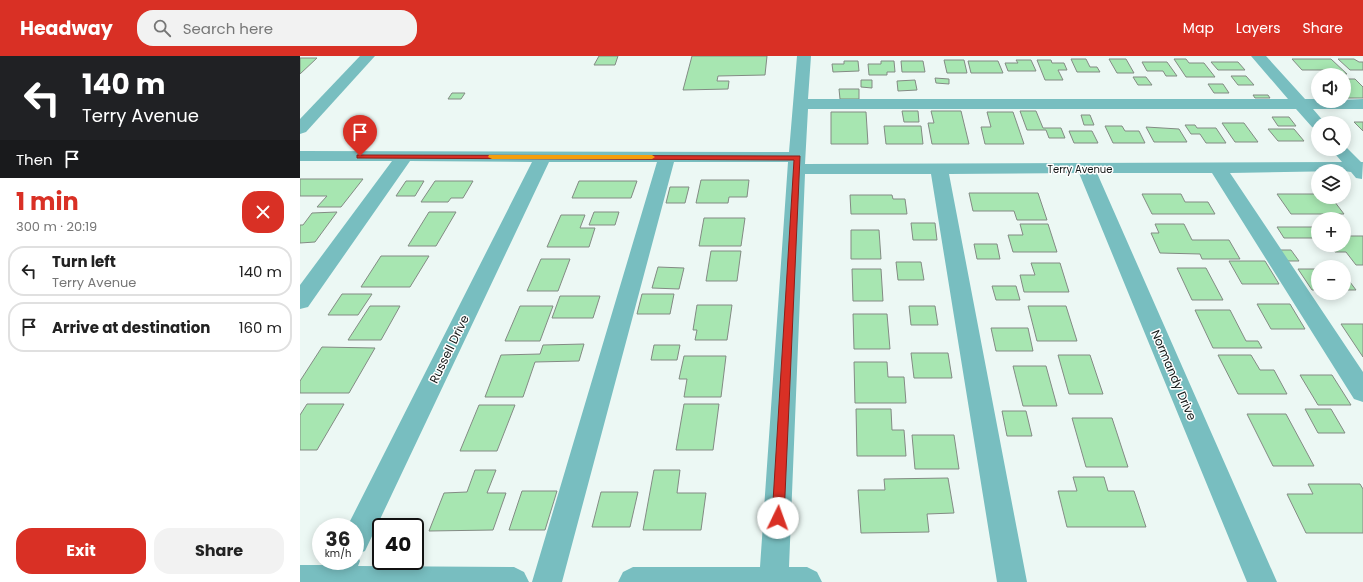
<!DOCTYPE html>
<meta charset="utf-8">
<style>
body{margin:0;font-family:Poppins,sans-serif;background:#f2f2f2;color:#222;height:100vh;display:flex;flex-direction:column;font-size:15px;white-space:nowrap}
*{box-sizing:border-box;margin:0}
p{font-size:13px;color:#767676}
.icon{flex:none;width:22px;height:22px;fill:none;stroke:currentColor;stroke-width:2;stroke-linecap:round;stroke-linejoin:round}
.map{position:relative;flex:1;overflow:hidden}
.sheet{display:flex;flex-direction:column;background:#fff;width:300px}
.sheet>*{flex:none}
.top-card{background:#202124;color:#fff;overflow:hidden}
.fabs{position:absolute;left:1011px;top:12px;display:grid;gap:8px}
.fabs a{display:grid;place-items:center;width:40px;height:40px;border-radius:50%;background:#fff;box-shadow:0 2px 10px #0003;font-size:20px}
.speed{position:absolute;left:12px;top:462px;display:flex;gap:8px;font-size:20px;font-weight:700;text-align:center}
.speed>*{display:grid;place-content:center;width:52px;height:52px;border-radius:50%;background:#fff;box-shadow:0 2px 10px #0003;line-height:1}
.speed small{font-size:10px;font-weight:400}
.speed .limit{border:2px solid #111;border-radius:6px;background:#fff;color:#111}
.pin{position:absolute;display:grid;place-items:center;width:34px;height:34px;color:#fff;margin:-41px -17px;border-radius:50% 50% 50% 0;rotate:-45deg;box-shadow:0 0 4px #0007}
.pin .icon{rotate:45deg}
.me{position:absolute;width:44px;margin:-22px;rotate:3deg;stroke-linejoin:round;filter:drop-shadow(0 0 3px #0008)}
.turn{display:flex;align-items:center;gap:14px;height:84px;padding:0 16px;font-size:18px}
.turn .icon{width:52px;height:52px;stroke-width:2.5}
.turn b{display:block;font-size:28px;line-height:34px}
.then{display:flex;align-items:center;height:38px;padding:0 16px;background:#0003;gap:8px;font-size:15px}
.round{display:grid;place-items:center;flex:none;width:42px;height:42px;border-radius:16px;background:#f2f2f2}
.summary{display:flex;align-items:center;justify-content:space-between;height:68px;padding:0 16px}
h1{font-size:24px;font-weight:700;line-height:30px;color:#d93025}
.primary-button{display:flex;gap:8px;margin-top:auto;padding:8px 16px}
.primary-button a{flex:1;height:46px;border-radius:16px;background:#d93025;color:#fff;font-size:16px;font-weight:700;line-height:46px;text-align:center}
.primary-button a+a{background:#f2f2f2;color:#222}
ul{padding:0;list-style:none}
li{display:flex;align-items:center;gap:12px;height:50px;margin:0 8px 6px;padding:0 8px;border:2px solid #e0e0e0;border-radius:16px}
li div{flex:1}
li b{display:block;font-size:15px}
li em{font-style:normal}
header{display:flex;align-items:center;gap:24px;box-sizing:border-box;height:56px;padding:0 20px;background:#d93025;color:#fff}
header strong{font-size:19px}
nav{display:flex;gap:22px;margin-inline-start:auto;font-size:14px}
.search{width:280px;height:36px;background:#f2f2f2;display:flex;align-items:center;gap:10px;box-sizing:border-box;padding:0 14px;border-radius:16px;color:#767676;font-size:15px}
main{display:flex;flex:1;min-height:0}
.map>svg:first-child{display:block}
.building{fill:#a7e6b1;stroke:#838b84}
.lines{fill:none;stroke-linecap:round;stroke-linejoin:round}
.minor{fill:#78bec0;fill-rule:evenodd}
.route{fill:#d93025;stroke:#8d1f18}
.slow{fill:#f59e0b}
.labels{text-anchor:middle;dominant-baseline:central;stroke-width:3;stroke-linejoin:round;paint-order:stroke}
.far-street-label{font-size:10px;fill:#141817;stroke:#fff}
.street-label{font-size:12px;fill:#141817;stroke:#fff}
</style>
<header>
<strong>Headway</strong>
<div class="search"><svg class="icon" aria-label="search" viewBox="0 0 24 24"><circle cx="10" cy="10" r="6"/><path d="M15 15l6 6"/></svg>Search here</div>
<nav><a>Map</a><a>Layers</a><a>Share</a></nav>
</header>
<main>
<section class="sheet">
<div class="top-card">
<div class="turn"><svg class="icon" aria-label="left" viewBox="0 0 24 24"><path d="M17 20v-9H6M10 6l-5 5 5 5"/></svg><div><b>140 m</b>Terry Avenue</div></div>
<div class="then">Then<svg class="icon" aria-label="arrive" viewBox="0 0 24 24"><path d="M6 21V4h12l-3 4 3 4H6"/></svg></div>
</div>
<div class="summary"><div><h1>1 min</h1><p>300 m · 20:19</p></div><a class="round" style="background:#d93025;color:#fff"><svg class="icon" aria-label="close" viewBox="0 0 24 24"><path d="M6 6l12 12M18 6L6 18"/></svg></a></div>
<ul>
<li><svg class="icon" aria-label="left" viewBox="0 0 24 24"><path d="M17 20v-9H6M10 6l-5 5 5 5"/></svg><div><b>Turn left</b><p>Terry Avenue</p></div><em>140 m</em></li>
<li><svg class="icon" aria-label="arrive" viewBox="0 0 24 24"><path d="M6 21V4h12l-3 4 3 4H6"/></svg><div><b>Arrive at destination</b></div><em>160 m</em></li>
</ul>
<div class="primary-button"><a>Exit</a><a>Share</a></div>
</section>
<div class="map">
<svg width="1063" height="526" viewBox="0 0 1063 526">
<rect width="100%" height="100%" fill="#ecf8f4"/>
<g class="building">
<path d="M299 0H318L315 9H294Z"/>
<path d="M392 0H467L465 19 418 20 417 25H429L428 33 383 34Z"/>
<path d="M0 2H17L0 18Z"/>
<path d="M771 3H786L790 11H797L800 16H777Z"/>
<path d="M809 3H826L834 17H817Z"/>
<path d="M874 3H886L889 7H904L915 21H886Z"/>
<path d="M992 3H1031L1047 18H1030L1026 14H1002Z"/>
<path d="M1038 3H1054L1059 6H1063V14H1050Z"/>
<path d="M644 4H664L667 17H647Z"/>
<path d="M716 4H731L736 15H708L705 7H718Z"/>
<path d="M737 4H751L752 7H764L767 14H758L763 24H745Z"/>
<path d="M544 5H558L559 15 533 16 532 8H544Z"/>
<path d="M581 5H594L595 16H587V19H569L568 8H581Z"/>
<path d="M601 5H623L625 16H602Z"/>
<path d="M668 5H698L703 17H671Z"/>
<path d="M842 6H867L877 20H866L863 15H847Z"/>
<path d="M911 6H938L945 14H918Z"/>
<path d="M931 20H946L954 29H938Z"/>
<path d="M833 21H846L852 29H838Z"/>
<path d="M635 22 649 23V28L636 27Z"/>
<path d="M1044 23H1055L1063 31V42H1045Z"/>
<path d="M561 24H572V32L561 31Z"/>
<path d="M615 24 617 34 598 35 597 25Z"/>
<path d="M908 28H923L929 37H914Z"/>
<path d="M539 33H559V43H540Z"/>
<path d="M152 37H165L161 43H148Z"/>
<path d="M953 39H968L970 42H955Z"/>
<path d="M602 55H618L619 66H604Z"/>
<path d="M631 55H661L669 88H632L628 67H634Z"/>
<path d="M720 55H736L743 72H761L765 82H749L746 74H727Z"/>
<path d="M531 56H566L568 88H531Z"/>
<path d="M687 56H713L724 88H685L681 71H691Z"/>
<path d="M781 59H790L794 69H784Z"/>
<path d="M972 61H989L996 70H978Z"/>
<path d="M1054 66H1063V75Z"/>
<path d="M922 67H944L958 86H935Z"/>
<path d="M885 69H895L897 72H916L926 87H906L900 78H891Z"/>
<path d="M584 70H621L623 88H586Z"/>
<path d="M805 70H822L825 75H839L845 87H813Z"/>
<path d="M846 71 879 73 887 86H854Z"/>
<path d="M968 73H994L1004 85H978Z"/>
<path d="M769 75H792L798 87H774Z"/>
<path d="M0 123H63L41 151H17L27 140H0Z"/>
<path d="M401 124H449L447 141H429L428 147H396Z"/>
<path d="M106 125H124L115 140H96Z"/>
<path d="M135 125H173L163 142H151L148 146H121Z"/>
<path d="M279 125H337L331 142H272Z"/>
<path d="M370 131H389L385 147H366Z"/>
<path d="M669 137H738L747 164H717L714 155H673Z"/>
<path d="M842 138H881L885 146H908L915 158H852Z"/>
<path d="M977 138H1018V141H1031L1044 158H991Z"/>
<path d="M550 139H592L593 143H605L607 158H551Z"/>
<path d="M37 156 15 186 0 187V169H3L12 157Z"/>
<path d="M129 156H156L136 190H108Z"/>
<path d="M294 156H319L315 169H289Z"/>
<path d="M261 159H285L280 172H295L289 191H247Z"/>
<path d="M404 162H445L441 190H399Z"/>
<path d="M611 167H635L637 184H613Z"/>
<path d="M720 168H748L757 196H713L708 179H723Z"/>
<path d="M855 168H884L892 184H929L940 203H902L900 198 860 197 851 177H859Z"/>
<path d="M977 171H1018V182H984Z"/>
<path d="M551 174H579L581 203H551Z"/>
<path d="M1044 180H1063V209H1056L1046 196H1035L1030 189H1044Z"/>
<path d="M674 188H697L700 203H677Z"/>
<path d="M978 194H991L999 205H986Z"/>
<path d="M411 195H441L437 225H406Z"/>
<path d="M81 200H129L110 231H61Z"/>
<path d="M241 203H270L258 235H227Z"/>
<path d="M929 205H965L979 228H942Z"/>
<path d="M596 206H621L624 224H598Z"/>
<path d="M731 207H760L769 236H724L720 219H735Z"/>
<path d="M358 211 384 212 379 233 352 232Z"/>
<path d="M877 212H906L923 244H892Z"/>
<path d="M552 213H581L583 245H553Z"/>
<path d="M998 213H1018V234H1012Z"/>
<path d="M1044 218 1056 234H1044Z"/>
<path d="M692 230H716L720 244H696Z"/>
<path d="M42 238H72L58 259H28Z"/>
<path d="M342 238H374L370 258H337Z"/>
<path d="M260 240H300L293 262H252Z"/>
<path d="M957 248H990L1005 273H971Z"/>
<path d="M397 249H432L427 284H395L397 274H393Z"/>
<path d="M70 250H100L81 284H48Z"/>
<path d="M220 250H253L240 285H205Z"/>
<path d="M609 250H635L638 269H611Z"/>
<path d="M728 250H766L777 285H737Z"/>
<path d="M895 254H930L946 285H958L962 292H913Z"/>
<path d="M553 258H587L590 293H554Z"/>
<path d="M1041 268H1063V301Z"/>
<path d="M691 272H728L733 295H696Z"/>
<path d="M284 288 279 305 235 306 223 341H185L201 299 240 298 243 289Z"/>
<path d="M354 289H380L377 304H351Z"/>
<path d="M22 291 75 292 49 337H0V325Z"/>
<path d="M611 297H648L652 322H614Z"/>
<path d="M758 299H790L803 338H769Z"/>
<path d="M918 299H951L960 314H974L987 338H938Z"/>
<path d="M384 300H426L421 341H384L387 323H379Z"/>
<path d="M554 306H587L588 321H604L606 347H555Z"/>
<path d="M713 310H746L757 350H723Z"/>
<path d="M1000 319H1032L1051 349H1018Z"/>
<path d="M7 348H44L17 394H0V359Z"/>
<path d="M384 348H419L413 394H376Z"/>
<path d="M179 349H215L197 395H160Z"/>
<path d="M556 353H591L592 374H604L606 400H557Z"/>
<path d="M1005 353H1031L1045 377H1018Z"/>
<path d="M702 355H726L732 380H707Z"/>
<path d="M947 358H986L1014 410H973Z"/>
<path d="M772 362H812L828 411H786Z"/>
<path d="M612 379H654L659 413H615Z"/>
<path d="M175 414H196L187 437H206L193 474 129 475 144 437 167 436Z"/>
<path d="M354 414H380L377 437H406L401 474H343Z"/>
<path d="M773 421H804L808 435H834L846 471H767L758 435H777Z"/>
<path d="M648 422 654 457 627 458 629 476 561 477 558 434H585L584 423Z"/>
<path d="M1008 428H1060L1063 433V477H1006L987 438H1013Z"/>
<path d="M222 435H257L245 474H209Z"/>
<path d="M301 436H338L330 471H292Z"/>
</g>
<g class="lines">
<g class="minor">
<path d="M60 0H75L6 76 0 78V63Z"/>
<path d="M497 0H511L508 43H988L951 0H966L1005 43H1018V45L1063 43V53H1013L1025 67H1018V73L1012 71 996 53H508L505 108 1042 106 1031 93H1044V89L1061 106H1063L1062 123 1056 122 1051 116 1044 115 930 117 1063 316V346L1054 343 912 117H797L977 526H947L779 117 649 118 727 526H697L631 118H505L489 511H507L517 516 522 526H318L323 516 333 511H460L488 106H374L262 526H232L357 106H249L65 495 57 498 60 505 58 510 214 511 224 516 229 526H0V509H28L30 505H55V471H47L232 106 110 105 8 251 0 253V229L92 105H0V95L489 96Z"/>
</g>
</g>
<path class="route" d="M57 99 500 100 484 462 482 466 478 467 474 466 472 462 494 104 60 102H57Z"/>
<path class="slow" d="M189 99H352L355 101 352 103H192L188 101Z"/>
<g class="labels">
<g class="far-street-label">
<text x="780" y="113">Terry Avenue</text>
</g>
<g class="street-label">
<text transform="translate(149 293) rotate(-64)">Russell Drive</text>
<text transform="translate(874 319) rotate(67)">Normandy Drive</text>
</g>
</g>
</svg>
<div class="fabs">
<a><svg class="icon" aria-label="sound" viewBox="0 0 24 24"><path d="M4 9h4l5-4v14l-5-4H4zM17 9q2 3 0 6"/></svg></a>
<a><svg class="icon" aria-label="search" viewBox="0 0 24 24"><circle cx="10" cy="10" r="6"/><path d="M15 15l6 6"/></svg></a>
<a><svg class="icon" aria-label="layers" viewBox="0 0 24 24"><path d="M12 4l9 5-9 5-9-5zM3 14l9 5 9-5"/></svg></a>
<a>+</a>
<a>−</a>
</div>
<div class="speed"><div>36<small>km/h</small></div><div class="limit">40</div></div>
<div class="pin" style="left:60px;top:100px;background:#d93025"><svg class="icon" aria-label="arrive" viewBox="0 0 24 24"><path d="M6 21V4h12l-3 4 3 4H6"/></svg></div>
<svg class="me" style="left:478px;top:462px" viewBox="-20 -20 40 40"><circle r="19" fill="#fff"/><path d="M0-13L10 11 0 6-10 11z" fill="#d93025"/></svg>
</div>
</main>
